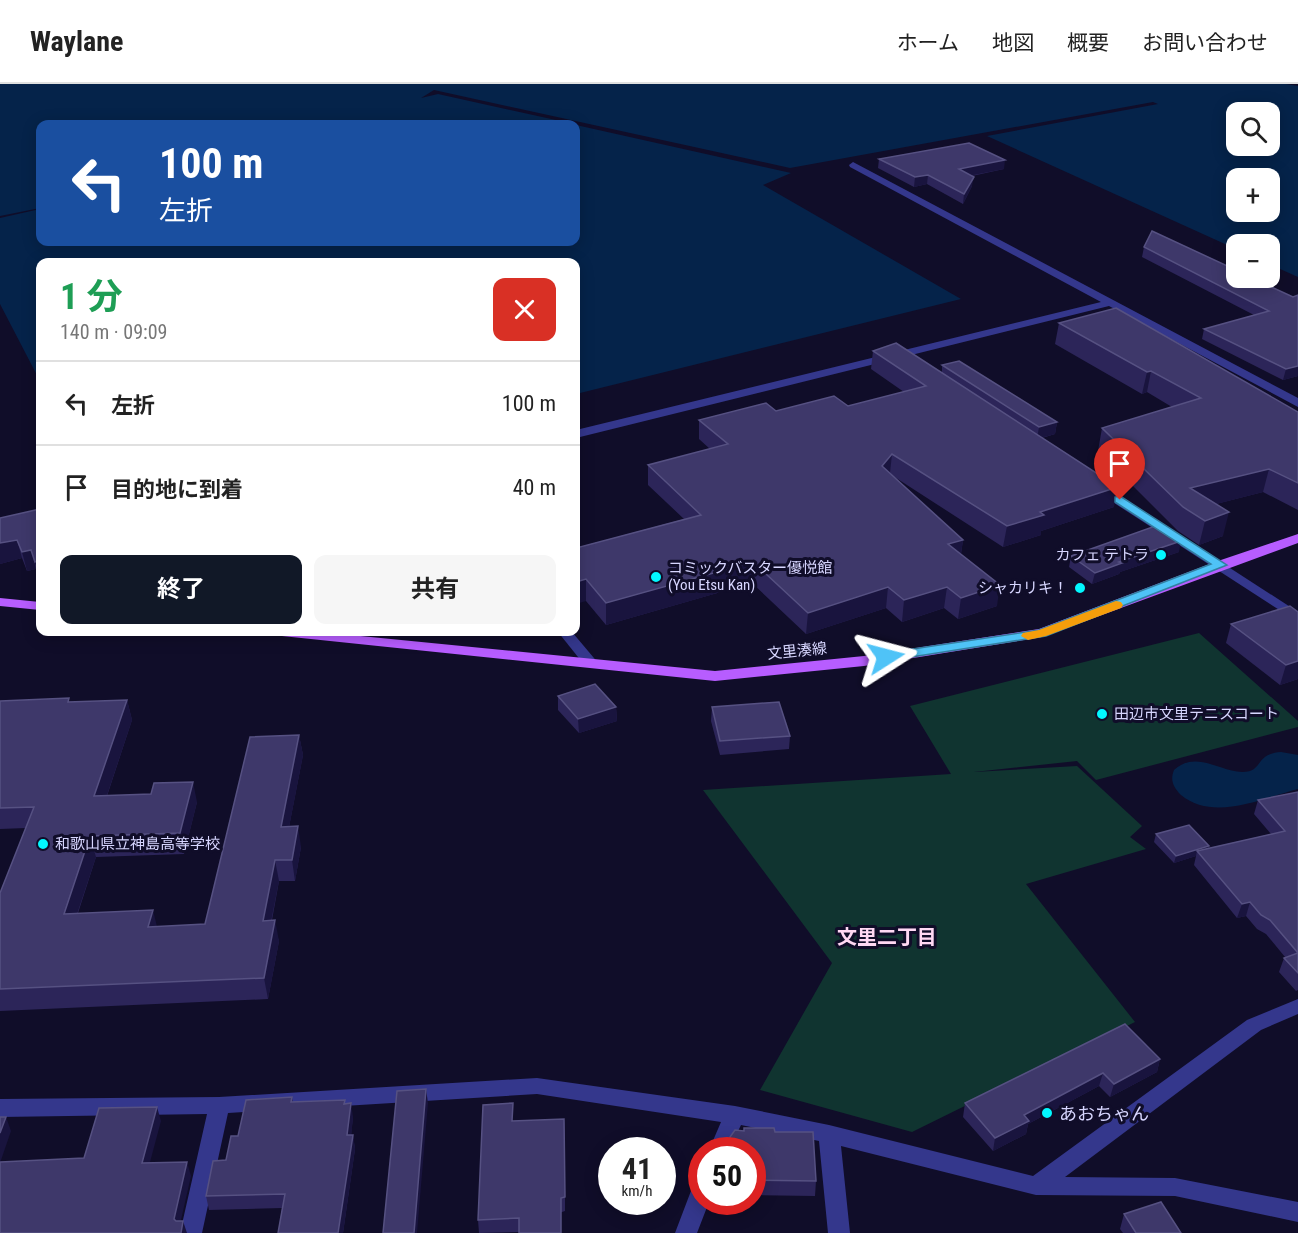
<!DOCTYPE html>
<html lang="ja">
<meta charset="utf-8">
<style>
body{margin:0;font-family:"Roboto Condensed","Noto Sans JP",sans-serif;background:#f6f6f6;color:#222;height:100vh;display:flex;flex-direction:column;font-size:22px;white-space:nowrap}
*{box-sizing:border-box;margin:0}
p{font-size:20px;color:#767676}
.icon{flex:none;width:33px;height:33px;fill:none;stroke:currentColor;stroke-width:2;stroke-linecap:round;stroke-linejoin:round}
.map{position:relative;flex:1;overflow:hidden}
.panel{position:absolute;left:36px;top:174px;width:544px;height:378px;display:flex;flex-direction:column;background:#fff;border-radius:12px;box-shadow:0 3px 15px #0003}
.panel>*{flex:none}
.guide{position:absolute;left:36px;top:36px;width:544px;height:126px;border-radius:12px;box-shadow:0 3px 15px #0003;background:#1a4fa0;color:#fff;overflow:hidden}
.controls{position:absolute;left:1226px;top:18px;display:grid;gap:12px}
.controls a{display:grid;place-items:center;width:54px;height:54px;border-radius:12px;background:#fff;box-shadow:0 3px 15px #0003;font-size:30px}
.speed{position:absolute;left:598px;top:1053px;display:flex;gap:12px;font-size:30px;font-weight:700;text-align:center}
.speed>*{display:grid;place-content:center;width:78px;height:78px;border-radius:50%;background:#fff;box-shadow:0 3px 15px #0003;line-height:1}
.speed small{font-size:15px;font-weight:400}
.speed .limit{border:9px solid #d22;background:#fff;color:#111}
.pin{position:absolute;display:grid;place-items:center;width:51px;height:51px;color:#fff;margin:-62px -26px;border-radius:50% 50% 50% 0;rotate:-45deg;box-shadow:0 0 6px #0007}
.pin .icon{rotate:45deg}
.me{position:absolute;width:66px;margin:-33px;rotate:81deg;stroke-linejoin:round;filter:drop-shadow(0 0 4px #0008)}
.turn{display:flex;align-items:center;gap:21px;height:126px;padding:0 24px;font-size:27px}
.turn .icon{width:78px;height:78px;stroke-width:2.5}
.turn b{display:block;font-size:42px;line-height:51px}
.round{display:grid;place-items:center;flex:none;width:63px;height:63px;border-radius:12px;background:#f6f6f6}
.head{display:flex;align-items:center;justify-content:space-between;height:102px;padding:0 24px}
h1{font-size:36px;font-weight:700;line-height:45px;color:#1e9e55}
.cta{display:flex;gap:12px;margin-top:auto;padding:12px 24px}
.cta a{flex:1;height:69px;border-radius:12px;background:#111827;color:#fff;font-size:24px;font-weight:700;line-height:69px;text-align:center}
.cta a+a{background:#f6f6f6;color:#222}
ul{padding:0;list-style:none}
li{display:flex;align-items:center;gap:18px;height:84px;padding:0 24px;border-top:2px solid #e0e0e0}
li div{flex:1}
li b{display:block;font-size:22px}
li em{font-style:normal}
header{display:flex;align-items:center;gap:36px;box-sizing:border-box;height:84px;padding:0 30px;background:#fff;border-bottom:2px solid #e0e0e0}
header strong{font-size:28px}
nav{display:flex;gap:33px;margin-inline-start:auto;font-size:21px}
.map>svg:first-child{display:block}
.green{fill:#103430}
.water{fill:#05234a;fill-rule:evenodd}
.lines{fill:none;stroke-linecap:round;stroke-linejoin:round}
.minor{fill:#34378c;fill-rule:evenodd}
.major{fill:#b75dff;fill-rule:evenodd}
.wall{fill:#2c2559}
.shaded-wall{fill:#19143e}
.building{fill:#3e386a;stroke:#565182;stroke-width:1.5}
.route{fill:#4fc3f7;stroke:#337fa1;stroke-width:1.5}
.slow{fill:#f59e0b}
.poi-dot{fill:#02f8ff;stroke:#100d29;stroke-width:2}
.labels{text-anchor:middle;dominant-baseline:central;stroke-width:6;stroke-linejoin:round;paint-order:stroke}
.poi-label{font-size:15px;fill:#d7d6ff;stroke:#100d29;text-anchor:start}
.street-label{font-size:15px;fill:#d7d6ff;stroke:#100d29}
.near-poi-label{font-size:18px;fill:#d7d6ff;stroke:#100d29;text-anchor:start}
.near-neighbourhood-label{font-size:20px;font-weight:bold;fill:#ffd8f3;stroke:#100d29}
</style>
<header>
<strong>Waylane</strong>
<nav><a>ホーム</a><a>地図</a><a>概要</a><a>お問い合わせ</a></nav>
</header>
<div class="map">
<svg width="1298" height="1149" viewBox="0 0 1298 1149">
<rect width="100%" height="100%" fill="#100d29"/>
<path class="green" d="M1199 549 1298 637V643L1096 696 1077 677 974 688 1077 682 1142 742 1130 753 1146 765 1026 800 1135 938 912 1048 760 1006 832 879 703 706 951 690 910 622Z"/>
<g class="water">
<path d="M0 0H1286L1298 2V193L1269 180V160H1236V165L987 52 1158 20 1153 18 790 84 434 6 421 14 438 10 574 40H40V124L0 132ZM1236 28H1269V62H1236ZM1236 94H1269V128H1236Z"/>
<path d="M576 41 791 89 763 101 961 215 576 310V178H40V297L0 220V134L40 125V158H576Z"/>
<path d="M1281 668 1298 671V705C1263 714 1214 738 1181 711 1173 703 1170 696 1174 686 1196 666 1218 687 1242 688 1264 688 1254 670 1281 668Z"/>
</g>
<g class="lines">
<g class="minor">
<path d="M853 78 1298 314V323L1109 222 576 354V346L1101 218 850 83 849 81Z"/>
<path d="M1099 399 1298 528V538L1094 406 1093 403 1094 400Z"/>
<path d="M558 548H572L599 580 596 583H586Z"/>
<path d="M1298 915V930L1261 946 1065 1093 1175 1094 1298 1118V1138L1175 1112 1036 1111 841 1062 850 1149H828L819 1057 741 1041 729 1066H709L721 1038 537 1010 228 1029 202 1149H180L207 1030 0 1033V1015L219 1013 537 994 735 1022 829 1041 1033 1092 1247 936Z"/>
<path d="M702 1097V1118H709L697 1149H675L694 1099Z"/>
</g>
<g class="major">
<path d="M1298 450V459L1042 553 864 582 715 597 282 552 275 548H320L715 587 864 572 1039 545 1215 478Z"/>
<path d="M0 514 40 518V526L0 522Z"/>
</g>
</g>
<g class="wall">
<path d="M879 75 1004 85 972 92V102L963 120 927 100 914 103 878 84Z"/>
<path d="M1144 163 1252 194 1298 292 1283 296 1202 255 1204 245 1254 231 1142 173Z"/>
<path d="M1059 239 1298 328V426L1263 408 1216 420 1223 452 1199 461 1178 447 1098 367 1102 344 1172 323 1147 308 1142 310 1055 260Z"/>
<path d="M873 267 942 288V281L1057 338 1055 350 1042 354 1114 423 1041 447V451L1003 463 893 392 963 456 961 470 997 522 958 535 944 524 902 538 886 524 806 550 752 499 606 541 586 517 576 464 684 435 648 401V381L710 365 699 355V336L776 327 848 322 904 308 871 285Z"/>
<path d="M40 425V497L36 485 27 487 22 474 0 480V434Z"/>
<path d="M1179 468 1120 488 1119 490 1092 500 1069 483 1071 472Z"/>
<path d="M1298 528V595L1280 601 1226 559 1231 540Z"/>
<path d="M558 612 616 623 617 637 579 649 558 626Z"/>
<path d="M127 616 132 636 107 712 197 718 184 770 96 773 78 829 157 843 205 840 299 651 303 671 289 743 301 763 295 797H279L272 836 279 857 268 915 0 927V809L26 744 0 745V617L71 618Z"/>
<path d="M712 623 790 652 789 665 720 671 711 637Z"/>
<path d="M1298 708V906L1296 907 1279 888 1284 874 1285 873 1266 850 1257 845 1246 832 1237 834 1194 781 1196 772 1174 779 1154 758 1156 750 1209 762V764L1271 750 1254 730 1258 716Z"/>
<path d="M1160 975 1157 988 1110 1013 1099 1002 1028 1040 1026 1050 993 1067 963 1033 965 1019Z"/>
<path d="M292 1013 293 1018 345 1016V1019L353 1033 351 1051H353L355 1065 343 1149H278L282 1124 209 1126 206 1112 238 1052Z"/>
<path d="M514 1037 565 1049V1127L562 1128 519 1148 479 1149 478 1136Z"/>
<path d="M775 1048 816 1097 815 1112 753 1111V1066H729L730 1053Z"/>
<path d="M1124 1130 1181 1149H1123L1120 1145Z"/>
</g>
<g class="shaded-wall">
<path d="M1005 76 1004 85 958 94 959 85Z"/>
<path d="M928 91 927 100 914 103 915 93Z"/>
<path d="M974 93 972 102 963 120 964 110Z"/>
<path d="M1298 282V292L1283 296 1286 285Z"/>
<path d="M1151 287 1147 308 1142 310 1147 288Z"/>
<path d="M1057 338 1055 350 1037 355 1039 343Z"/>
<path d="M892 370 890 389 882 382Z"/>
<path d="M1269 385 1263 408 1189 427 1190 404Z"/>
<path d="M1118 403 1114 423 1041 447V451L1003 463 1007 442 1040 428Z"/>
<path d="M1229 428 1223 452 1199 461 1205 437Z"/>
<path d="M17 456 22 474 0 480V459Z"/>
<path d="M963 456 960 476 948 460Z"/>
<path d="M1181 457 1179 468 1120 488 1119 490 1092 500 1095 489 1119 478Z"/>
<path d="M31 466 36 485 27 487 22 468Z"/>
<path d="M40 476V497L35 478Z"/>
<path d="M753 478 752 499 606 541V519Z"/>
<path d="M586 495V517L576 520V498Z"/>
<path d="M1000 501 997 522 958 535 961 514Z"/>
<path d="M888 503 886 524 806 550 808 529Z"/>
<path d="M947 503 944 524 902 538 904 516Z"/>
<path d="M1298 577V595L1280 601 1286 581Z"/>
<path d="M127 616 132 636 100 732 94 712Z"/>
<path d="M616 623 617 637 579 649 578 635Z"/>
<path d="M299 651 303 671 285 764 281 743Z"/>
<path d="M193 698 197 718 184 770 180 749Z"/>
<path d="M298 742 301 763 295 797 292 776Z"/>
<path d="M90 752 96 773 70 851 64 830Z"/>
<path d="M1209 762 1207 769 1197 767 1196 772 1174 779 1176 772Z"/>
<path d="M275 776 279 797 267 858 263 837Z"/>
<path d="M1250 818 1246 832 1237 834 1242 820Z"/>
<path d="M153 826 158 847 148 843Z"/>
<path d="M275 836 279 857 268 915 264 894Z"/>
<path d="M1160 975 1157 988 1110 1013 1114 1000Z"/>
<path d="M1103 989 1099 1002 1028 1040 1026 1050 993 1067 995 1054 1024 1031Z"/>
<path d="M426 1005 428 1019 417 1149H414Z"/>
<path d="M351 1019 353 1033 350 1065 347 1051Z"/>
<path d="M157 1023 161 1037 146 1093 142 1079Z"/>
<path d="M6 1033 11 1047 0 1079V1049Z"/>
<path d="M564 1035 565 1049V1127V1113Z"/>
<path d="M353 1051 355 1065 343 1149H338Z"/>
<path d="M187 1078 191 1092 178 1149 174 1135Z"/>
<path d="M183 1137 187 1149H181Z"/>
</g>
<g class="building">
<path d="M969 59 1005 76 959 85 974 93 964 110 928 91 915 93 879 75Z"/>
<path d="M1152 147 1236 186V194H1252L1293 213 1298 211V282L1286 285 1204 245 1269 227 1144 163Z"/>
<path d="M1116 224 1298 328V399L1269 385 1190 404 1229 428 1205 437 1183 423 1102 344 1201 314 1151 287 1147 288 1059 239Z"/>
<path d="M896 259 1118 403 1040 428 1044 431 1007 442 892 370 882 382 963 456 948 460 1000 501 961 514 947 503 904 516 888 503 808 529 753 478 606 519 586 495 576 498V464L701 431 648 381 728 360 699 336 766 319 776 327 834 312 848 322 926 302 873 267Z"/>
<path d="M959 277 1057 338 1039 343 942 281Z"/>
<path d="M40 425V476L35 478 31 466 22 468 17 456 0 459V434Z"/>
<path d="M1158 441 1181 457 1119 478 1122 479 1095 489 1071 472Z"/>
<path d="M1290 522 1298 528V577L1286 581 1231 540Z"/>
<path d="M595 600 616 623 578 635 558 612Z"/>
<path d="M69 614 68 618 127 616 94 712 151 710 154 699 193 698 180 749 90 752 64 830 153 826 148 843 205 840 250 653 299 651 281 743 298 742 292 776H275L263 837 275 836 264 894 0 905V809L34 723 0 724V617Z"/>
<path d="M779 618 790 652 720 657 712 623Z"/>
<path d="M1298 708V889L1284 874 1298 869 1270 836 1261 831 1250 818 1242 820 1197 767 1285 747 1258 716Z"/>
<path d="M1189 741 1209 762 1176 772 1156 750Z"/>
<path d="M1125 940 1160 975 1114 1000 1103 989 1024 1031 1029 1037 995 1054 965 1019Z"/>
<path d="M426 1005 414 1149H383L397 1007Z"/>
<path d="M292 1013 291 1018 345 1016 344 1020 351 1019 347 1051H353L338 1149H278L285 1110 206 1112 213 1077 226 1076 231 1052H238L246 1016Z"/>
<path d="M513 1019 512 1037 564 1035 565 1113 561 1114V1149H519V1134L478 1136 483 1021Z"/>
<path d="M157 1023 142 1079 187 1078 174 1135 176 1137H183L181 1149H0V1078L84 1074 99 1024Z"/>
<path d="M0 1033H6L0 1049Z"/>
<path d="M744 1044H774L775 1048H813L816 1097 753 1096V1066H730V1053L735 1046 744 1047Z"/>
<path d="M1161 1118 1181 1149H1136L1124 1130Z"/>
</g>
<path class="route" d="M1120 412 1227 481 1046 552 886 577 880 573 886 569 1039 546 1211 480 1115 418V413Z"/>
<path class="slow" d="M1116 517 1121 518 1123 521 1121 524 1046 552 1028 556 1021 552 1023 549 1039 546Z"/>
<g class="poi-dot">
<circle cx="1161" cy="471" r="6"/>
<circle cx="656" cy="493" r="6"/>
<circle cx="1080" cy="504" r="6"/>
<circle cx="1102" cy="630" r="6"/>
<circle cx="43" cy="760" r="6"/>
<circle cx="1047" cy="1029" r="6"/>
</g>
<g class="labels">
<g class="poi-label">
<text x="1149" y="471" text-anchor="end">カフェ テトラ</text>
<text x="668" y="484">コミックバスター優悦館<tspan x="668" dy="17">(You Etsu Kan)</tspan></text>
<text x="1068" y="504" text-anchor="end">シャカリキ！</text>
<text x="1114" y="630">田辺市文里テニスコート</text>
<text x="55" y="760">和歌山県立神島高等学校</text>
</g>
<g class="street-label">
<text transform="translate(797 567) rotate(-6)">文里湊線</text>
</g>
<g class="near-poi-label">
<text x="1059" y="1029">あおちゃん</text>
</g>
<g class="near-neighbourhood-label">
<text x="887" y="853">文里二丁目</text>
</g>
</g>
</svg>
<div class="controls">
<a><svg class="icon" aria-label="search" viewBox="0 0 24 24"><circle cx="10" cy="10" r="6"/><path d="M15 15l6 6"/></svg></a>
<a>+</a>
<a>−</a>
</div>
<div class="speed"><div>41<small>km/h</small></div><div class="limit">50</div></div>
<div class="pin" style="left:1120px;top:416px;background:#d93025"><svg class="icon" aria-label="arrive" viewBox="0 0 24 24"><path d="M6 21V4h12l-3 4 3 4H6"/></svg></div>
<svg class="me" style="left:886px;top:573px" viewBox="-20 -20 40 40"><path d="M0-17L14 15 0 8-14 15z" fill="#4fc3f7" stroke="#fff" stroke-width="4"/></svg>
<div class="guide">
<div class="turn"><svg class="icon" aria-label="left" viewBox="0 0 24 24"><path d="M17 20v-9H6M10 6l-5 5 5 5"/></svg><div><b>100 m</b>左折</div></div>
</div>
<section class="panel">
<div class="head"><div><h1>1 分</h1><p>140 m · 09:09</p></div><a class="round" style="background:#d93025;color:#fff"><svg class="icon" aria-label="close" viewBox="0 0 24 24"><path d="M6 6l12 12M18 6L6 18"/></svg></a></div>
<ul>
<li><svg class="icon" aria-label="left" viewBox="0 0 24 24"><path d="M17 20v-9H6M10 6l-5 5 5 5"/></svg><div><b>左折</b></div><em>100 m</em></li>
<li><svg class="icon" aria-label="arrive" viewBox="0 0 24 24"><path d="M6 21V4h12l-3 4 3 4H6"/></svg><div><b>目的地に到着</b></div><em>40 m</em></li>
</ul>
<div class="cta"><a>終了</a><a>共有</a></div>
</section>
</div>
